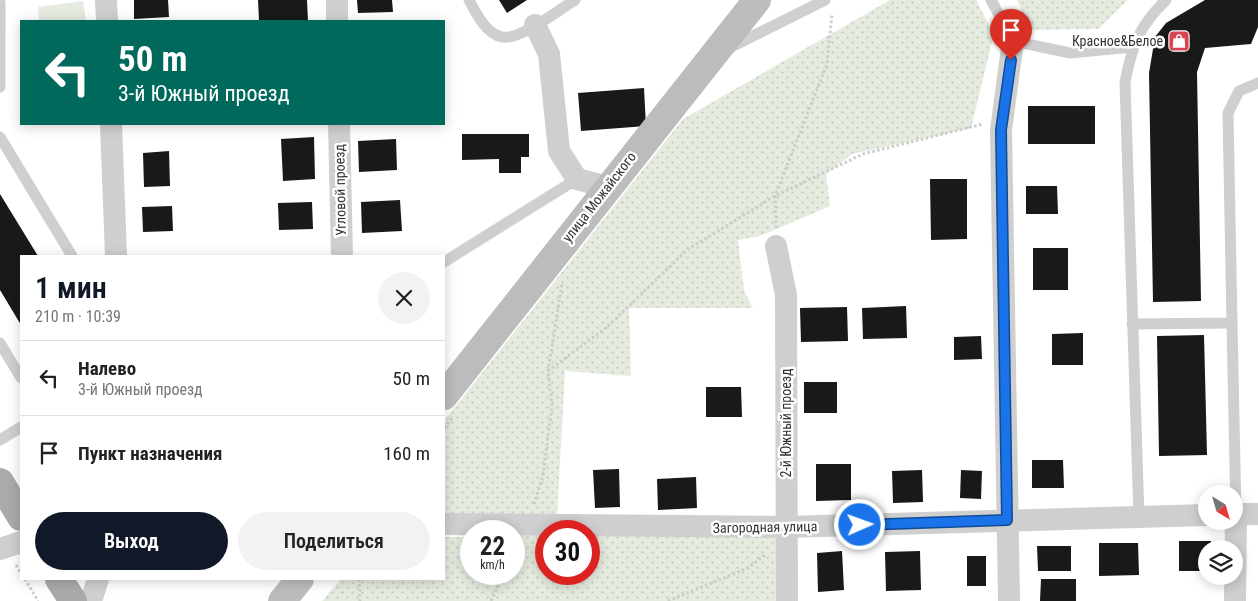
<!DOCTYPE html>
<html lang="ru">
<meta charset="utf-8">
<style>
body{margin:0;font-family:"Roboto Condensed",sans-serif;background:#f2f2f2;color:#222;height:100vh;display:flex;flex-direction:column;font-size:19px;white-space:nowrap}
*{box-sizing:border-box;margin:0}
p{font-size:16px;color:#767676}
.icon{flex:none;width:28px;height:28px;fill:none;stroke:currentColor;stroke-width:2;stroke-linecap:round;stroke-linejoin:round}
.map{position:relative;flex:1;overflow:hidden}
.panel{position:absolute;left:20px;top:255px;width:425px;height:325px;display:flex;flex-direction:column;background:#fff;border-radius:0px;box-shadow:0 2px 12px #0003}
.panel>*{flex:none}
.banner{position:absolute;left:20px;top:20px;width:425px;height:105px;border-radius:0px;box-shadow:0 2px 12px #0003;background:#00695c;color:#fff;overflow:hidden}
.needle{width:32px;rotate:143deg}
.tools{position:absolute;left:1198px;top:485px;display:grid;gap:10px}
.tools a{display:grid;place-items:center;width:45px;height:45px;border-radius:50%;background:#fff;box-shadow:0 2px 12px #0003;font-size:25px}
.speed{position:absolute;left:460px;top:520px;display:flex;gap:10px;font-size:25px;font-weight:700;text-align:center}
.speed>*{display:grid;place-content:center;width:65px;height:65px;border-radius:50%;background:#fff;box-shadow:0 2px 12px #0003;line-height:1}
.speed small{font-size:12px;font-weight:400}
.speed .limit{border:8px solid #d22;background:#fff;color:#111}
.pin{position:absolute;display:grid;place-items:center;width:42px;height:42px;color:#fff;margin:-51px -21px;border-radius:50% 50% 50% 0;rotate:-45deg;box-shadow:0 0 5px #0007}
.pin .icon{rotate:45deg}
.me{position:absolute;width:55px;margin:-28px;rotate:88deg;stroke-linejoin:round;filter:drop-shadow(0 0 4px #0008)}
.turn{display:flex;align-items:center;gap:18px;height:105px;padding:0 15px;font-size:22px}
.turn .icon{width:65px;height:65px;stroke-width:2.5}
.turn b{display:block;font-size:35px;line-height:42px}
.round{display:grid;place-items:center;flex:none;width:52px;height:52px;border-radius:26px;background:#f2f2f2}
.summary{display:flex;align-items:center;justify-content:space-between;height:85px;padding:0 15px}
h1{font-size:30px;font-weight:600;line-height:38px;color:#111827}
.action{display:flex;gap:10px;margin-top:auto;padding:10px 15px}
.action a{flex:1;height:58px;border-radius:30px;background:#111827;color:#fff;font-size:20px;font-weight:600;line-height:58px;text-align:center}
.action a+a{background:#f2f2f2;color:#222}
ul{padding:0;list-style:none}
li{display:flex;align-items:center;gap:15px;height:75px;padding:0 15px;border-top:1px solid #e0e0e0}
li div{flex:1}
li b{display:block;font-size:19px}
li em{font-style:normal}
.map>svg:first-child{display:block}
.grass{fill:url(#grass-dots)}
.park{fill:#e5ebdf}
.building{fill:#191919}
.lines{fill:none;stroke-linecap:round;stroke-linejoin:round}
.path{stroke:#ccc;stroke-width:3;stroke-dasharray:2.5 2.5;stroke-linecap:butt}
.service{stroke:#cfcfcf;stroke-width:11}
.minor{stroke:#cfcfcf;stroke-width:22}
.secondary{stroke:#bcbcbc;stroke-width:28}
.primary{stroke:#aaa;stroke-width:28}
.route-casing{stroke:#114b97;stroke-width:12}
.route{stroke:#1a73e8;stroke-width:9}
.labels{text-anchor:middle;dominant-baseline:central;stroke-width:5;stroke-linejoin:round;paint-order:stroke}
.poi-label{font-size:14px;fill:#323232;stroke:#fff;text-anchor:end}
.street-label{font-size:14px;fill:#323232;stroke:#fff}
</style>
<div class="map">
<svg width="1258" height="601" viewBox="0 0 1258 601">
<defs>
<pattern id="grass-dots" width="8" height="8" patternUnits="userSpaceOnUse" patternTransform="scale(1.25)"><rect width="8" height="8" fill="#e5ebdf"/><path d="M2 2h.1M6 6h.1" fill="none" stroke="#c5cac0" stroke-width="1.8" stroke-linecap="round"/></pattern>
</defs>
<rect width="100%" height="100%" fill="#fff"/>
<g class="grass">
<path d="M890 0H976L994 34 971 128 852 154 826 174 830 206 760 236 738 240 744 291 753 308H629L631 376 565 371 557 516 444 518V421L683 119Z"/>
<path d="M1017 0H1128L1098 29 1030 30Z"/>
<path d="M777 535 779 601H322L341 579H444V537H471V574H514V536H546V574H589V536Z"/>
</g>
<path class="park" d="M83 1 86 21H39L38 7Z"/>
<g class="building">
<path d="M134 0H168L169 17 134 19Z"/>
<path d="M258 0H307L308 21H259Z"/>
<path d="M357 0H392L393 12 358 13Z"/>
<path d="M499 0H527L507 13Z"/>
<path d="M1205 0H1258V27L1251 44 1205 48 1197 72 1201 301 1153 302 1149 73 1155 37 1166 23Z"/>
<path d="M644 88 646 126 581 131 578 93Z"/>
<rect x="1028" y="106" width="67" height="38"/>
<path d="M462 134H529V157H521V173H499V159L462 160Z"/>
<path d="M314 137 315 179 283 181 281 139Z"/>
<path d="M396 139 397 170 359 172 358 141Z"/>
<path d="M169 151 170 186 144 187 143 153Z"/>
<path d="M930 179H967V239L931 240Z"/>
<path d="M1026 186H1057L1058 214H1026Z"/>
<path d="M0 194 38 256H21V325L0 290Z"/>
<path d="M400 200 402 231 362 233 361 202Z"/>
<path d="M312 202 313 229 279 230 278 203Z"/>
<path d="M172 206 173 231 143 232 142 207Z"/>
<rect x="1033" y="248" width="35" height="42"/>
<path d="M906 306 907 338 863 339 862 308Z"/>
<path d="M847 307 848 341 801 342 800 308Z"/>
<path d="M1083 333V365H1052V334Z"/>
<path d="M1204 335 1207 455 1159 456 1157 336Z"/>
<path d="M981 336 982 359 954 360V337Z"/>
<rect x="804" y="382" width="33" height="31"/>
<path d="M706 387H741L742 417H706Z"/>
<path d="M1032 460H1063L1064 488H1032Z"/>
<path d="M816 464H851V500L816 501Z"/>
<path d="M619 469 620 507 595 508 593 470Z"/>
<path d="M922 470 923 502 893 503 892 471Z"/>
<path d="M961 470 982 471 981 499 960 498Z"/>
<path d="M696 477 697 508 658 510 657 479Z"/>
<path d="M1179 541H1211V549H1206V571H1179Z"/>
<path d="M1099 543H1138L1139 575 1099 576Z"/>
<path d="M1037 546H1071V571H1038Z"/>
<path d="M842 551 844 590 818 592 817 553Z"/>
<path d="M920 551 921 590 886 591 885 552Z"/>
<rect x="967" y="556" width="19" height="30"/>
<path d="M1041 579H1076V601H1040Z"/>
</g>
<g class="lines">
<g class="path">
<path d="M776 228 775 196 827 64 832 14"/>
<path d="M548 371 607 327 687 250 775 196 863 154 983 124"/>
<path d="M444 428 453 417"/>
<path d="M534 504 543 476 552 405 548 371 562 284"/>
<path d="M514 553 518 545"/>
<path d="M16 565 21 573"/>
<path d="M25 579 38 601"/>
<path d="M359 579 360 601"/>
<path d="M491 601 504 574"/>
<path d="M668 601 748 568 766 554"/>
</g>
<g class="service">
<path d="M469 0C476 13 486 34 502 37 519 41 560 9 575 0"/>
<path d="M991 0 1013 41 1070 53 1132 47"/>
<path d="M0 3V87"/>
<path d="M729 48 825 0"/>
<path d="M0 137 72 256"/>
<path d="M444 262 577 179"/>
<path d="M1232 323 1236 514"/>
<path d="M1132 324 1232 323 1228 113 1239 91 1258 83"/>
<path d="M0 343 21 378"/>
<path d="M0 440 21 427"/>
<path d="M1139 518 1125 82C1132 46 1139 26 1166 0"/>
</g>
<g class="minor">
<path d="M106 0 107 21"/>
<path d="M337 0V21"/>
<path d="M535 25 549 54 559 151 577 179 607 187"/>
<path d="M111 124 116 256"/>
<path d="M339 124 342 256"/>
<path d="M776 246 786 295 787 601"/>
<path d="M1234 514H1258"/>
<path d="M444 524 786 527 1206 515"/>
<path d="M0 549 21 542"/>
<path d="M91 601 98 579"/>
<path d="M1009 601 1001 130 1013 41"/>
<path d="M1235 601 1236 514"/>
</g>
<g class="secondary">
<path d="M444 396 757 0"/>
<path d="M282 601 300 579"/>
</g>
<g class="primary">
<path d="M0 482 21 517"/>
<path d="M59 579 73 601"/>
</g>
</g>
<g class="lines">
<g class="route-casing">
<path id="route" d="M860 525 1007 520 1001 130 1011 60"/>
</g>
<use href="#route" class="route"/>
</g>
<defs>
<g id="shop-square" transform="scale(1.125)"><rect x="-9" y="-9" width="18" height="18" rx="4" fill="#da4351" stroke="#fff"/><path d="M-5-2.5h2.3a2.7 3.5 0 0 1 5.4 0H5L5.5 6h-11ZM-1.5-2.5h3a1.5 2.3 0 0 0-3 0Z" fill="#fff"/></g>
</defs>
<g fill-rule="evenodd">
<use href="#shop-square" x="1179" y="41"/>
</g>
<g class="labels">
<g class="poi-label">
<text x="1163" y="41">Красное&amp;Белое</text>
</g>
<g class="street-label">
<text transform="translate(340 190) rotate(-91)">Угловой проезд</text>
<text transform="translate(599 197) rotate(-52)">улица Можайского</text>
<text transform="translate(786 423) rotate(-90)">2-й Южный проезд</text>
<text transform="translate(765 527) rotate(-1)">Загородная улица</text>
</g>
</g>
</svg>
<div class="tools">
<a><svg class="needle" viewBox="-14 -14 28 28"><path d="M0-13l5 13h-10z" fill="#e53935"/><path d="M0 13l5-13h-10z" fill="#767676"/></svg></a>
<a><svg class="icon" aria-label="layers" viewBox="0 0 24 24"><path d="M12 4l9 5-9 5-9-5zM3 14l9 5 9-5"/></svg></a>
</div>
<div class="speed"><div>22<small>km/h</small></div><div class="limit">30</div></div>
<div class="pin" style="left:1011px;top:60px;background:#d93025"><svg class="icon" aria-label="arrive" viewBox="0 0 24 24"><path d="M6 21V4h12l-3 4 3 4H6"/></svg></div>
<svg class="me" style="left:860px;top:525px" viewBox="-20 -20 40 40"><circle r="17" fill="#1a73e8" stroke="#fff" stroke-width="3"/><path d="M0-11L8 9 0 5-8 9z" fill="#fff"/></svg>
<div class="banner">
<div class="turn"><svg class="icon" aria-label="left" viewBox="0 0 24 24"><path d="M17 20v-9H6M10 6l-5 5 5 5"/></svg><div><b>50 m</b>3-й Южный проезд</div></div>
</div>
<section class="panel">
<div class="summary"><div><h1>1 мин</h1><p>210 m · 10:39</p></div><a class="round"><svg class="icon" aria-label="close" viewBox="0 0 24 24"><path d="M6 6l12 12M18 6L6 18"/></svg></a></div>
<ul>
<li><svg class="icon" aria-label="left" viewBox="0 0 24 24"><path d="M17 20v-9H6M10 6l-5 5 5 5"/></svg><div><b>Налево</b><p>3-й Южный проезд</p></div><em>50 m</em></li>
<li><svg class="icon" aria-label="arrive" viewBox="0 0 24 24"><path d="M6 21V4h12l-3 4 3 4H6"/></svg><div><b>Пункт назначения</b></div><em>160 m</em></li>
</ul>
<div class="action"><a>Выход</a><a>Поделиться</a></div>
</section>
</div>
